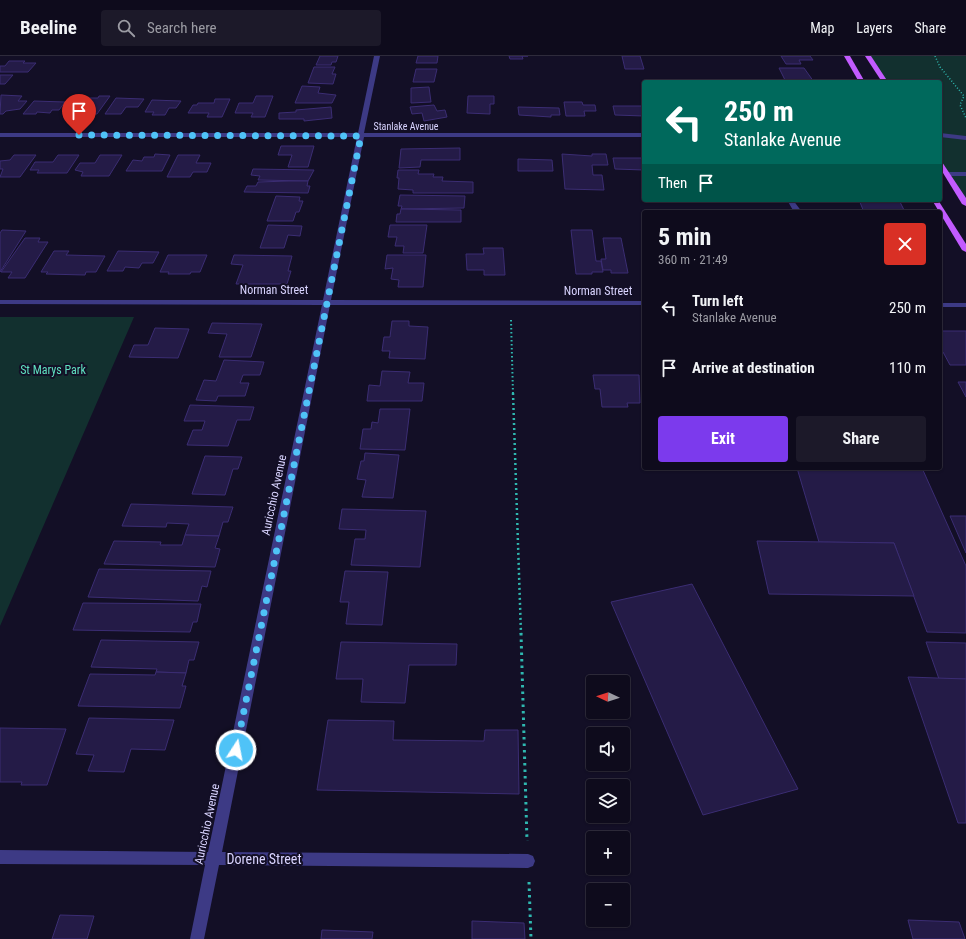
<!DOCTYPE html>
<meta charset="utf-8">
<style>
body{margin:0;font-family:"Roboto Condensed",sans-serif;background:#1c1929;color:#f1f3f6;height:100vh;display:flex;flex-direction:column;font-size:15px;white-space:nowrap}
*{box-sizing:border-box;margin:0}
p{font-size:13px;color:#9b9ba3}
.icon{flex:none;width:22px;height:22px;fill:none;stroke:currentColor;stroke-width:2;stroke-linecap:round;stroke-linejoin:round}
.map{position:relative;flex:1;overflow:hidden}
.drawer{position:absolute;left:642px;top:154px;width:300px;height:260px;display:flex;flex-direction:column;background:#0e0b1c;border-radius:4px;box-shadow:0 1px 3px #0004,0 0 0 1px #2e2b3b}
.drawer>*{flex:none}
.hud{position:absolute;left:642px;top:24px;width:300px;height:122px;border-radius:4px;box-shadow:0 1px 3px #0004,0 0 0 1px #2e2b3b;background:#00695c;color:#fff;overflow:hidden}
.needle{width:26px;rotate:274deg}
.tools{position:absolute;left:586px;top:619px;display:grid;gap:8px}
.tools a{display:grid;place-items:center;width:44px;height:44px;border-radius:4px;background:#0e0b1c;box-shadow:0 1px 3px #0004,0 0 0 1px #2e2b3b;font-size:20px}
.pin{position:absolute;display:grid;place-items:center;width:34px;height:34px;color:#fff;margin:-41px -17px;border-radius:50% 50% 50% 0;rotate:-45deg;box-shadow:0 0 4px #0007}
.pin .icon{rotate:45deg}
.me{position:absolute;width:44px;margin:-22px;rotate:11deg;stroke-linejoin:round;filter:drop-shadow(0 0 3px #0008)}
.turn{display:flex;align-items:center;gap:14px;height:84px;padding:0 16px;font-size:18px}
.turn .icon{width:52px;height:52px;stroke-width:2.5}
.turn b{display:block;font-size:28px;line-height:34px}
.then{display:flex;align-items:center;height:38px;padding:0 16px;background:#0003;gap:8px;font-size:15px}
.round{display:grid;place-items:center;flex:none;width:42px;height:42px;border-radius:4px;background:#1c1929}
.overview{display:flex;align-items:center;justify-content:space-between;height:68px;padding:0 16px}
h1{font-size:24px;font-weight:700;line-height:30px}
.cta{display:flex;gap:8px;margin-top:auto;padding:8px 16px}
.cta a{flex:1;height:46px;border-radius:4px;background:#7c3aed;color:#fff;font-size:16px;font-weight:700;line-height:46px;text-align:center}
.cta a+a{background:#1c1929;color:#f1f3f6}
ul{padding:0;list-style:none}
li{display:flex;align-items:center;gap:12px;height:60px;padding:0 16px}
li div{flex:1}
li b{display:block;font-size:15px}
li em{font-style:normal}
header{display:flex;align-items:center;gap:24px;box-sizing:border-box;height:56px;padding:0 20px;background:#0e0b1c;border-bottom:1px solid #2e2b3b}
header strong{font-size:19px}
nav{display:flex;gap:22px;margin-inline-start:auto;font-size:14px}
.search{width:280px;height:36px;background:#1c1929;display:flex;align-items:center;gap:10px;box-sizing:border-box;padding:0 14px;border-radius:4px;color:#9b9ba3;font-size:15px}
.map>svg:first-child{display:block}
.green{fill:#12302f}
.building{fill:#241b47;stroke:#3b2d73}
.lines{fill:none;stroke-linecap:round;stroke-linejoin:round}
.path-far3{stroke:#2fb8b0;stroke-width:1.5;stroke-dasharray:1 2;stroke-linecap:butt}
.path-far2{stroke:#2fb8b0;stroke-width:2;stroke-dasharray:1.5 2.5;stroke-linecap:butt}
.path-far1{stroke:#2fb8b0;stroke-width:2.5;stroke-dasharray:2 3;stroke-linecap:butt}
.path{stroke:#2fb8b0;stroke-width:3;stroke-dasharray:2.5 4;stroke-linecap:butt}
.minor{fill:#3d3a85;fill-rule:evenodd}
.major{fill:#c25bff;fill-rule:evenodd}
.route{stroke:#4fc3f7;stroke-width:7;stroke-dasharray:0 12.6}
.labels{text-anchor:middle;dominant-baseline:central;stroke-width:4;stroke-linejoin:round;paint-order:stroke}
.far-street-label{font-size:10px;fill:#d9d4ff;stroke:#130f26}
.street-label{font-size:12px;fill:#d9d4ff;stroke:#130f26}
.park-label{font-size:12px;fill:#5fe0c0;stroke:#130f26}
.near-street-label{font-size:14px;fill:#d9d4ff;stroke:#130f26}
</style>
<header>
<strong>Beeline</strong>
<div class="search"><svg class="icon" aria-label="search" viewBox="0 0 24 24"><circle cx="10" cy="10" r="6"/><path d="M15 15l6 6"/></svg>Search here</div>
<nav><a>Map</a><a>Layers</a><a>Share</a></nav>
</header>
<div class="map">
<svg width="966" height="883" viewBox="0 0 966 883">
<rect width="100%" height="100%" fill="#130f26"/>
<g class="green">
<path d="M869 0H966V148L940 107V26H886Z"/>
<path d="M0 261H134L0 570Z"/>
</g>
<g class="building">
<path d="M320 0H338L336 6H332L331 9H316Z"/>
<path d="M418 0H438L437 7H416Z"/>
<path d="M509 0H528H522L523 3H510Z"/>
<path d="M622 0H640L644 13H625Z"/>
<path d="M781 0H810L813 4H799L801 8H786Z"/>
<path d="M9 5H25L23 7H36L28 16H0V10H5Z"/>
<path d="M314 11H335L332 18H336L333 28 308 27Z"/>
<path d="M779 12H804L814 26H786Z"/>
<path d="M416 13H437L434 26H413Z"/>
<path d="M0 19H13L5 28H0Z"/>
<path d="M302 30 320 31 318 37 336 39 332 47H295Z"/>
<path d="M429 31 431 46 411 47V32Z"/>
<path d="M1 39 22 40 18 45H27L20 53 6 55 3 58H0Z"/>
<path d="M99 40H110L97 58H77L81 53 69 52 75 44 84 45 86 42H98Z"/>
<path d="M256 40H273L265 61H251L253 57H235L239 47H253Z"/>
<path d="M468 40H494V48H490V58L467 57Z"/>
<path d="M116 42 144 43 138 51H126L121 58H105Z"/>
<path d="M215 43H230L222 61H207L209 57H188L193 49H197L198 47H214Z"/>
<path d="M152 44 181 45 176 52H169L165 59H152L154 56H145Z"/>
<path d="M34 45 65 46 59 54H52L50 57 37 56 36 58H23Z"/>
<path d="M564 46H582L583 49H595L596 55H584L585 60H566Z"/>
<path d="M434 49 437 55 445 54 447 61 424 65 422 57 412 58 410 51Z"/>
<path d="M613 50H643L644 60 615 59Z"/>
<path d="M331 51 332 62 304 65V63H279V57L296 56V54Z"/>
<path d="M518 51 559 52 560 59H551V61L519 59Z"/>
<path d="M281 90H314L308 111H288L292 99H278Z"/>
<path d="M460 92V104H421L420 111 399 112 401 93Z"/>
<path d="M155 98 170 99 162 115H126L133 104 142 105 144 101H154Z"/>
<path d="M562 98 592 100V98H606L608 109H592L593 119H602L604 134 565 133Z"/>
<path d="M14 99H36L20 121H0L3 113H0V105L10 104Z"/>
<path d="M58 99H79L67 117H37L39 114H30L35 106H53Z"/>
<path d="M100 99H122L109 120H81L83 116 75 114 80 107H95Z"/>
<path d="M178 99H200L196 107H211L207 116H193L190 121H167Z"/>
<path d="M613 102H644V114L615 113Z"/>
<path d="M518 103 552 104 553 115H518Z"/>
<path d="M253 113 314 114 308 125 258 124 260 120 251 119Z"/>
<path d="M398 114H419L418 118H434L433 121H443L442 125 473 126V137H413V134L398 133 399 122H397Z"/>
<path d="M289 125H308L307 130H310L308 137 244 136 247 130H256L258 126Z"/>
<path d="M400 139 465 140 464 152 401 153 402 150H398Z"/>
<path d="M276 140 300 141 299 145H303L299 156H296L293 165H267Z"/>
<path d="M859 144H899L905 156H864Z"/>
<path d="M401 153 461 154V166H396L397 158H400Z"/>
<path d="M268 169 302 170 300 180 288 179 284 192H260Z"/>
<path d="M390 169H427L423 197H403L404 190H395L397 181H388Z"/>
<path d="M2 174 26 175 0 216V177Z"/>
<path d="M571 174H592L596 205H601L603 216H592V218H576Z"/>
<path d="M25 182H40L38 186H48L25 222H8L12 216H1Z"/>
<path d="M603 182H621L628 217H611V214H603L601 203H606Z"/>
<path d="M483 192H503L505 219H484V214H467L466 198H484Z"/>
<path d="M54 195H69L66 199 105 200 96 216H86L85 219 46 218 48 216H41Z"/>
<path d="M118 195 159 196 153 207H142L139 212 125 211 123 215H107Z"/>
<path d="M168 199H207L200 216H191L190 218H168L169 216H160Z"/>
<path d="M234 199 292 200 288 215H291L287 228H236L243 209 231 208Z"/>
<path d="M387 199H426L423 231H398L399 224 391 223 393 212 385 213Z"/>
<path d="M392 265H409V270L428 271 425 303 389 302 390 295H382L384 281H390Z"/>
<path d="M212 267 262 268 251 301H219L227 278 208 277Z"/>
<path d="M155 272 189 273 178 302 129 301 134 289H148Z"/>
<path d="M940 275H966V309H950L943 296 940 295Z"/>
<path d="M224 304 264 306 260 319H243L240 327H249L245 340H218L216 345 196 344 204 324 216 325Z"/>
<path d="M382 315 410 316 408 327H424L422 345H367L369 329 380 330Z"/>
<path d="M593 319H639L640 347H627L628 351H602L600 333H595Z"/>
<path d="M958 326H966V341Z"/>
<path d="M190 349 254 351 250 364H237L228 390 187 389 193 374H202L205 365H184Z"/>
<path d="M380 353H410L405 394 360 393 363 373H371L372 366 378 367Z"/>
<path d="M365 397 399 399 393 442 362 441 366 424 357 423 361 405H364Z"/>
<path d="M205 400 242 401 238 413H233L225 439 192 438Z"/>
<path d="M797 412H922L966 510V577L927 576 894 487 819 486Z"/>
<path d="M131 448 233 451 228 466H223L219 480 185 479 189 468 167 467 166 471 122 470Z"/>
<path d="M342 453 426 455 420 511 351 509 355 483H365L366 474 339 473Z"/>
<path d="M950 460H966V497Z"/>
<path d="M185 479 219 480 215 492 220 493 215 511 104 508 114 485 161 486 160 489H182Z"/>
<path d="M757 485 894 487 914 540 769 538Z"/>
<path d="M99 513 211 515 207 531 202 530 198 545 88 541Z"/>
<path d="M345 515 388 516 382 569 346 568 349 546H340Z"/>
<path d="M692 528 798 733 703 759 611 546Z"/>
<path d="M83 547 201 548 197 566H193L190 576 73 574Z"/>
<path d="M101 584 199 586 194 604H189L186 617 156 616 157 613 91 611Z"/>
<path d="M341 586 457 588 456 609H409L405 647 361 646 363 623H336Z"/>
<path d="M926 586 966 587V623H939Z"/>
<path d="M156 616 186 617 182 630H186L180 652 78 650 90 618 155 619Z"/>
<path d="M908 621 966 623V767H958Z"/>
<path d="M89 662 174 664 165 694 131 693 124 716 88 715 94 699 76 698Z"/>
<path d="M328 664 394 665 393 684 484 685 485 674H518L519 738 317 734Z"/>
<path d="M0 672 66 673 47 729H21L22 726H0Z"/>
<path d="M60 859 94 860 87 883H52Z"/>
<path d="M908 864 959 866 965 883H913Z"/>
<path d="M472 865 524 867 525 883H472Z"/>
<path d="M322 874 373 876 372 883H321Z"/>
</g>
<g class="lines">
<path class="path-far3" d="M935 0 940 11 964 40 960 49 966 62"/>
<path class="path-far2" d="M511 264 513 338"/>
<path class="path-far1" d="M513 337 521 578"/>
<g class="path">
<path d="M521 577 527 785"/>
<path d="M529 826 531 883"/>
</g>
<g class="minor">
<path d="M374 0H380L364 77H644V81H364L331 244 644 245V249H330L222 796 528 798 533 800 535 805 533 810 528 812 219 809 204 883H190L205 809 0 808V794L208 796 322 249 0 248V244H323L357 81H0V77H358Z"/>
<path d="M940 77 966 80V84L940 81Z"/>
<path d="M966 116V120H948L945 118 948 116Z"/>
<path d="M787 144H793L802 156H794Z"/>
<rect x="940" y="247" width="26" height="4"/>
</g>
<g class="major">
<path d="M844 0H850L865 26H859Z"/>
<path d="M865 0H871L888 26H882Z"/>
<path d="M940 105 942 106 966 142V150L962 148 940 112Z"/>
<path d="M932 144H938L966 188V196L962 194Z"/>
</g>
</g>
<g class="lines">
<path class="route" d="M79 79 361 80 236 694"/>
</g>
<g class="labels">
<g class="far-street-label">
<text x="406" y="70">Stanlake Avenue</text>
</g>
<g class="street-label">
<text x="274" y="234">Norman Street</text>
<text x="598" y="235">Norman Street</text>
<text transform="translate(274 439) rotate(-78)">Auricchio Avenue</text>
<text transform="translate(207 768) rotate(-78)">Auricchio Avenue</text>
</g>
<g class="park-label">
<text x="53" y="314">St Marys Park</text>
</g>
<g class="near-street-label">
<text x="264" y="803">Dorene Street</text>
</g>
</g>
</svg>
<div class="tools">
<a><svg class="needle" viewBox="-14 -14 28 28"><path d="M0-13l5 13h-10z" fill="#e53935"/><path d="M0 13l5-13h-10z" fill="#9b9ba3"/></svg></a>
<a><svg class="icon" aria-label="sound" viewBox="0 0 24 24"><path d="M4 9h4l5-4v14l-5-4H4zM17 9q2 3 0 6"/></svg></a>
<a><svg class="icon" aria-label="layers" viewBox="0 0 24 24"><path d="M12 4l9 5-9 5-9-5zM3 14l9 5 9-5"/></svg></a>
<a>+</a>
<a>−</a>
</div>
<div class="pin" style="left:79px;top:79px;background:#d93025"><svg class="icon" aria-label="arrive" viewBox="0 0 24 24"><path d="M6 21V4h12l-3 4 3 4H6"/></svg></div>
<svg class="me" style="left:236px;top:694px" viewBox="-20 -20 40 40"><circle r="17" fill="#4fc3f7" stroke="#fff" stroke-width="3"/><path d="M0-11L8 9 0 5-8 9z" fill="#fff"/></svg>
<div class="hud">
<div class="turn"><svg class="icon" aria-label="left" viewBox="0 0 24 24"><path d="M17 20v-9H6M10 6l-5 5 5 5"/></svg><div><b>250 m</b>Stanlake Avenue</div></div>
<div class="then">Then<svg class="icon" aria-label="arrive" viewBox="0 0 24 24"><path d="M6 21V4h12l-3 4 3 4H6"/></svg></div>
</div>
<section class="drawer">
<div class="overview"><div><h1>5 min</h1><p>360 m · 21:49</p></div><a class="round" style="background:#d93025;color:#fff"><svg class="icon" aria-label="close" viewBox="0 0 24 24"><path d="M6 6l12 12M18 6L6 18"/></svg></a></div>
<ul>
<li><svg class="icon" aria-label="left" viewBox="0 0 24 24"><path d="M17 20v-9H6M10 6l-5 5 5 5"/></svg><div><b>Turn left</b><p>Stanlake Avenue</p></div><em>250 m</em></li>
<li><svg class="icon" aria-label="arrive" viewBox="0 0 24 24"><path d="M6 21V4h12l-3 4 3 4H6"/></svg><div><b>Arrive at destination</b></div><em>110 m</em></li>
</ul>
<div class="cta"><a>Exit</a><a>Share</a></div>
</section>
</div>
